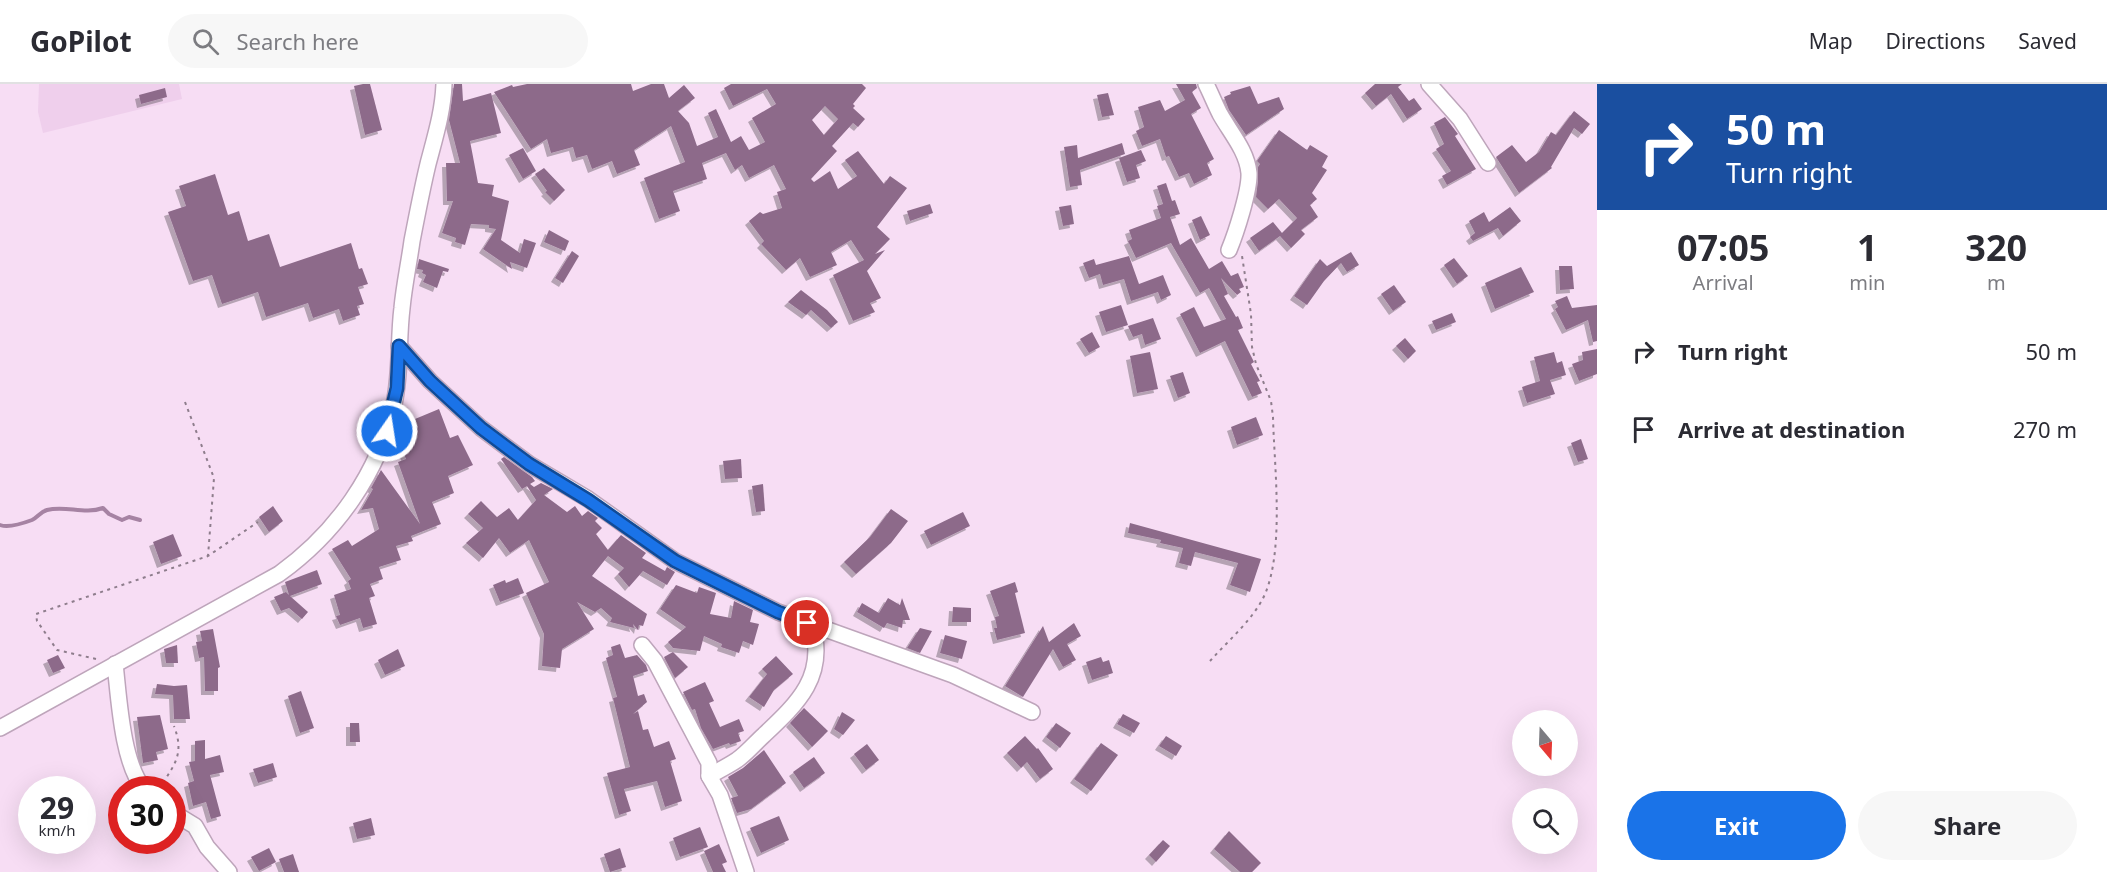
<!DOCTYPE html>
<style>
body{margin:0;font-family:"Noto Sans",sans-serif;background:#f7f7f7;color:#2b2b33;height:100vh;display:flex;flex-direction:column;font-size:22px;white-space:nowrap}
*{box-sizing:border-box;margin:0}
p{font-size:20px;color:#7c7c81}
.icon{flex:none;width:33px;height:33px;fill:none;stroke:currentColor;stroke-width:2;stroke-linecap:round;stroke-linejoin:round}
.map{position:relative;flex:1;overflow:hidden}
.panel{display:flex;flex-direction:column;background:#fff;width:510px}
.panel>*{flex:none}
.banner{background:#1a4fa0;color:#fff;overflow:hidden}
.needle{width:39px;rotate:161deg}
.controls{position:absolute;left:1512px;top:626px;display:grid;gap:12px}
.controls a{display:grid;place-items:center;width:66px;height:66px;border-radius:50%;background:#fff;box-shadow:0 6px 24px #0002;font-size:30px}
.speed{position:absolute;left:18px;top:692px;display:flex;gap:12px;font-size:30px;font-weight:700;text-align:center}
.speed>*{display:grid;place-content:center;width:78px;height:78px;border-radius:50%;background:#fff;box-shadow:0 6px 24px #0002;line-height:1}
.speed small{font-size:15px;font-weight:400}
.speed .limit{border:9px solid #d22;background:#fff;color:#111}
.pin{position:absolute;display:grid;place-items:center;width:51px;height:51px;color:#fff;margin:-26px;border:3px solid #fff;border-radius:50%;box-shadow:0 2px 6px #0007}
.me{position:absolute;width:66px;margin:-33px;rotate:13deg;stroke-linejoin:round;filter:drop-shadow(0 0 4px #0008)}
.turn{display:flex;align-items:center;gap:21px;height:126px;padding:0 30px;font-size:27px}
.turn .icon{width:78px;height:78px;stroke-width:2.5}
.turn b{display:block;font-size:42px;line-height:51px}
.eta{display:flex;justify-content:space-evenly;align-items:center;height:102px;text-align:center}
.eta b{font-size:36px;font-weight:700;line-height:42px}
.primary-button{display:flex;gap:12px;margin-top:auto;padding:12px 30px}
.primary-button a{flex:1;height:69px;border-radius:36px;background:#1a73e8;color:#fff;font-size:24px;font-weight:700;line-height:69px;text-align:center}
.primary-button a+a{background:#f7f7f7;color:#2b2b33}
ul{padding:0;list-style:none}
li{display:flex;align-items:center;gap:18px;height:78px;padding:0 30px}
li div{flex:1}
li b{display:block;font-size:22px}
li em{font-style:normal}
header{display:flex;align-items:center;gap:36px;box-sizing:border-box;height:84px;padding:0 30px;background:#fff;border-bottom:2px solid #e1e1e2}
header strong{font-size:28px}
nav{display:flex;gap:33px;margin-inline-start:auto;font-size:21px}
.search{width:420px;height:54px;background:#f7f7f7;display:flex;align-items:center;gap:15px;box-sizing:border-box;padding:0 21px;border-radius:33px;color:#7c7c81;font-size:22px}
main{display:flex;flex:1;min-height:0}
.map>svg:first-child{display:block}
.built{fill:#efcfec}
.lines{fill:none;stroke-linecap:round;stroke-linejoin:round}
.stream{stroke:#a683a3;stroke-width:4}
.building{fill:#8d6b8a;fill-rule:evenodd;filter:url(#shadow)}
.minor-casing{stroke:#bea5bb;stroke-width:18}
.path{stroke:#8e7d8c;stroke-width:2;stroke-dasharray:3 4.5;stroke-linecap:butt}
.minor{stroke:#fff;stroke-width:15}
.route-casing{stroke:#114b97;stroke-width:15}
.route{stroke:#1a73e8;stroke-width:10}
</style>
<header>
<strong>GoPilot</strong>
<div class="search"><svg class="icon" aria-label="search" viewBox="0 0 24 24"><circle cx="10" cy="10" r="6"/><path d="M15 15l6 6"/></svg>Search here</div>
<nav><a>Map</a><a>Directions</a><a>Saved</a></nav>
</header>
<main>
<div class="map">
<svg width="1597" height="788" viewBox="0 0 1597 788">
<defs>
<filter id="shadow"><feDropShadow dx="-4" dy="4" stdDeviation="0" flood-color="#0004"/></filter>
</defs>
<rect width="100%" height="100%" fill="#f7ddf4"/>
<path class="built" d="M39 0H179L182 15 43 49 38 28Z"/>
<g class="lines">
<path class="stream" d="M0 441C8 444 24 439 32 436 38 433 40 428 47 426 66 421 84 431 103 424L109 430 122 436 129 433 140 436"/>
</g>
<g class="building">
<path d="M363 0H370L382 46 365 51 354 2Z"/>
<path d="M454 0H462L463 17 491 9 501 49 470 57 478 99 494 101 492 112 509 117 501 156 520 169 524 155 536 159 527 184 510 178 512 185 483 165 496 145 489 144V141L471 140 465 161 455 158 456 154 442 149 453 117H447L446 79H460L449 36Z"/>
<path d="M527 0H631L633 7 651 0H664L669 14 684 1 695 14 678 27 689 39 697 62 718 53 708 29 716 25 731 58 741 52 749 66 765 58 752 34 776 20 767 5 733 22 724 4 731 0H862L866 4 853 20 855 22 853 24 865 35 858 43 853 39 832 62 837 67 811 95 814 98 830 87 838 105 857 92 845 76 858 67 884 100 890 92 907 104 877 143 890 155 875 170 885 166 867 187 881 214 870 219 875 228 853 237 833 191 864 176 851 156 831 168 837 181 810 193 800 174 786 186 761 160 764 157 749 137 760 128 763 130 782 124 777 108 786 105 774 81 749 94 742 81 735 86 726 69 702 79 707 95 673 107 680 127 659 135 644 94 685 78 671 42 634 66 640 81 617 90 612 77 592 85 587 71 576 74 573 63 551 69 547 55 531 65 494 8 512 1 513 3ZM825 22 838 35 824 51 812 36Z"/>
<path d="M1176 0H1196L1197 4 1192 8 1201 24 1191 30 1214 75 1207 79 1212 91 1194 100 1189 89 1179 93 1169 72 1166 73 1160 55 1142 62 1136 47 1144 43 1138 23 1160 16 1165 27 1185 16Z"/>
<path d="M1375 0H1402L1398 3 1409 17 1414 14 1422 25 1407 35 1391 10 1376 22 1365 9Z"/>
<path d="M1250 2 1258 20 1279 13 1284 25 1246 51 1229 26 1224 13 1231 10 1230 8Z"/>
<path d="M165 4 167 13 141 20 139 11Z"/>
<path d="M1108 9 1114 31 1102 33 1097 11Z"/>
<path d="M1574 27 1590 40 1582 50 1574 44 1551 83 1552 84 1519 109 1496 73 1512 61 1526 78 1539 68 1551 48 1556 51Z"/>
<path d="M1445 33 1458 50 1455 52 1476 85 1447 101 1442 92 1451 87 1436 65 1444 60 1434 39Z"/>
<path d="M1279 46 1307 66 1310 61 1328 72 1322 83 1327 86 1312 109 1317 115 1310 121 1318 133 1301 146 1305 150 1291 164 1280 152 1259 167 1250 154 1273 138 1282 149 1297 134 1279 115 1268 125 1256 113 1258 97V83L1260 80 1257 77Z"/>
<path d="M1122 59 1125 70 1080 86 1082 101 1070 103 1064 63 1077 61 1078 74Z"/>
<path d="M523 64 536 87 523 95 509 71Z"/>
<path d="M1141 66 1146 77 1136 81 1140 94 1127 98 1119 74Z"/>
<path d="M544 84 565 106 554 117 545 108 547 107 535 90Z"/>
<path d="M215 90 228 131 239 127 248 157 269 150 280 183 351 159 359 185 362 184 368 200 358 203 364 220 357 222 360 231 343 237 339 225 313 234 308 219 266 233 258 208 222 220 212 191 193 197 168 128 186 122 179 102Z"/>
<path d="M1166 99 1172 117 1175 116 1180 130 1170 133 1180 161 1191 154 1209 185 1222 177 1231 192 1238 189 1244 203 1239 205 1241 208 1237 211 1221 194 1228 210 1224 212 1236 233 1238 232 1243 244 1238 246 1254 278 1251 280 1260 297 1257 298 1262 309 1252 313 1225 257 1200 269 1180 230 1194 223 1204 243 1226 235 1209 204 1200 209 1171 159 1136 174 1128 157 1132 155 1129 146 1161 134 1157 122 1163 120 1157 102Z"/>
<path d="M930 120 933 129 910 137 907 127Z"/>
<path d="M1071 121 1074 140 1063 142 1059 123Z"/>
<path d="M1510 123 1521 137 1503 152 1498 144 1473 157 1470 153 1475 149 1469 137 1484 128 1489 138Z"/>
<path d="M1201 132 1210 151 1200 156 1192 136Z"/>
<path d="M549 146 569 157 565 167 544 158Z"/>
<path d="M572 167 579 172 563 199 555 194Z"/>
<path d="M1351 168 1359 181 1347 188 1341 179 1324 197 1307 221 1294 212 1320 175 1327 182Z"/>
<path d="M1129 172 1139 200 1163 191 1171 211 1161 216 1158 208 1131 217 1124 195 1103 201 1100 190 1089 194 1083 179 1094 175 1096 181Z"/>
<path d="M1454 174 1468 192 1457 200 1444 181Z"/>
<path d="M419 175 449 185 448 188 443 187 437 204 423 198 426 191 422 189 423 186 417 185Z"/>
<path d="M1559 182H1572L1574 205 1560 206Z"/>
<path d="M1521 183 1534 208 1495 225 1485 199Z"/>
<path d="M1394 201 1406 218 1393 227 1381 210Z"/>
<path d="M801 206 827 226 838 238 831 244 811 226 806 231 788 218Z"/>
<path d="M1567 212 1572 224 1597 221V257L1593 258 1588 236 1566 246 1555 225 1558 223 1555 217Z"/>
<path d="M1121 221 1128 241 1106 248 1099 228Z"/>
<path d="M1452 229 1456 238 1436 246 1432 237Z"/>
<path d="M1153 234 1161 255 1145 261 1142 250 1133 253 1128 242Z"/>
<path d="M1092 248 1100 263 1089 269 1080 255Z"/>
<path d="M1405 254 1416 267 1408 275 1396 262Z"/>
<path d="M1597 265V290L1579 297 1572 280 1583 276 1582 268Z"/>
<path d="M1150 268 1158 305 1137 309 1130 272Z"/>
<path d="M1554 268 1557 279 1562 277 1566 291 1550 296 1555 310 1527 319 1522 303 1540 297 1534 273Z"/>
<path d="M1183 288 1190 309 1178 314 1170 292Z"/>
<path d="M439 325 450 354 458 351 473 381 448 392 454 409 432 418 441 440 411 452 413 457 396 462 401 476 379 483 383 495 370 500 375 512 369 514 377 540 363 544 360 534 340 541 336 532 340 531 334 511 351 505 348 497 351 495 332 465 348 456 352 462 379 445 373 424 361 426 373 405 371 404 381 386 420 440 398 378 406 375 397 351 418 343 415 335Z"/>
<path d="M1256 333 1263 351 1237 361 1231 343Z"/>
<path d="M1581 355 1588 375 1578 378 1571 359Z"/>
<path d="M504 373 532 393 535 397 530 400 534 403 541 399 553 405 544 411 567 428 575 422 582 432 588 427 598 434 595 437 602 444 596 450 608 466 621 451 646 469 642 474 665 487 667 483 675 488 667 501 643 487 629 503 618 490 624 484 608 472 592 492 647 530 643 542 639 541 638 546 633 540 634 544 610 538 612 534 601 524 595 528 577 518 594 545 562 565 560 584 542 582 544 550 526 509 549 498 529 456 510 469 499 454 483 474 466 459 483 444 468 430 481 417 497 433 509 424 518 436 536 416 527 402 522 405 501 375Z"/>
<path d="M741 375 742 394 725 395 723 377Z"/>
<path d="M763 400 765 427 756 428 752 402Z"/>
<path d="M273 422 283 437 269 448 259 433Z"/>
<path d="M891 425 908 437 891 459 856 490 844 478 870 453Z"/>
<path d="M963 428 970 442 931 461 924 447Z"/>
<path d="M1130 439 1261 475 1250 508 1230 501 1238 479 1195 468 1191 482 1179 479 1183 464 1160 459 1161 456 1128 449Z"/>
<path d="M173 450 182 472 161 480 153 458Z"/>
<path d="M317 486 322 500 290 512 308 528 302 535 289 524 281 527 274 513 286 508 289 511 285 498Z"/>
<path d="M518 494 524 509 500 518 493 501 505 496 506 499Z"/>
<path d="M1015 498 1018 508 1015 509 1025 549 997 556 994 544H997L995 533 999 532 990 507Z"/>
<path d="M676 501 697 509 699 503 716 509 710 530 731 534 734 517 753 526 750 538 759 540 753 561 743 557 739 569 721 563 722 560 704 552 700 567 673 564 668 558 686 543 660 525Z"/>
<path d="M888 514 900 521 902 514 910 536H903L902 544 887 539 884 544 857 528 862 519 879 529Z"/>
<path d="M953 523 971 524V538H952Z"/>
<path d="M1074 539 1081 552 1067 560 1076 576 1063 583 1053 565 1023 613 1005 602 1043 542 1049 558Z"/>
<path d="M920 544 932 547 920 569 907 564Z"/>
<path d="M213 545 220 583 218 584V607H205L204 573 199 574 196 558 202 557 200 547Z"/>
<path d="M945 551 967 557 962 575 940 569Z"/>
<path d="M620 560 625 574 637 571 646 581 648 587 633 592 638 612 644 610 647 618 633 630 638 627 643 646 648 645 654 663 669 657 676 675 670 677 682 717 665 723 657 697 624 705 631 727 619 731 607 689 630 683 613 614 617 613 606 574 613 571 611 563Z"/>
<path d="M177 561 178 579H166L164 565Z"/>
<path d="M398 565 405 582 385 591 378 576Z"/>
<path d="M673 568 688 583 675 594 664 573Z"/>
<path d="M58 571 65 584 53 589 47 576Z"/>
<path d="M776 572 793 590 774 606 764 623 749 613 767 590 762 585Z"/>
<path d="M1101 573 1103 578 1109 576 1113 589 1092 596 1086 578Z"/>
<path d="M705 598 714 617 709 619 720 643 739 635 744 647 738 649 741 657 730 661 729 659 713 665 701 644 695 625 692 626 683 608Z"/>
<path d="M157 600 174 602 187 601 190 635H174L173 611 155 610Z"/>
<path d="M301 607 314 644 300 649 288 612Z"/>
<path d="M804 624 828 647 812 663 790 639Z"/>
<path d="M842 628 855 636 843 651 834 645Z"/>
<path d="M1123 630 1140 639 1134 649 1117 640Z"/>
<path d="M160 631 168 665 156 668 158 676 143 679 137 633Z"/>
<path d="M350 639H359L360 658H350Z"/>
<path d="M1056 639 1071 649 1060 664 1046 653Z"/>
<path d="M1025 652 1037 665 1038 664 1053 685 1040 695 1027 678 1021 684 1007 669Z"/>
<path d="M1166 652 1182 662 1176 672 1159 662Z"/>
<path d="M205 656V675L220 671 224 688 210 691 221 732 211 735 206 718 193 722 188 699 194 697 189 678 195 677V657Z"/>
<path d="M1101 659 1118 671 1091 707 1074 695Z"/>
<path d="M867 660 879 676 866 686 854 670Z"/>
<path d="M764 666 786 699 751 725 737 729 731 714 738 712 728 693 743 684Z"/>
<path d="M814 673 825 689 804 704 793 688Z"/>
<path d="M273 679 277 693 258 699 253 685Z"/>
<path d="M779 732 789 756 761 769 750 744Z"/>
<path d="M371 734 375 751 357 755 353 739Z"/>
<path d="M700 743 708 763 680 773 673 754Z"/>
<path d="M1229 747 1261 779 1252 788H1240L1214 765Z"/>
<path d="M1163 756 1170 762 1156 778 1149 771Z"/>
<path d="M719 760 727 778 722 780 726 788H713L704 767Z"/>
<path d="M269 764 276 778 259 787 251 773Z"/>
<path d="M620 764 626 783 610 788 604 770Z"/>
<path d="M293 770 299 788H284L279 775Z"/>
</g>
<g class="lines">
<g class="minor-casing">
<g id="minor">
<path d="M1206 0C1211 10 1215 20 1220 30 1230 48 1247 67 1249 89 1250 106 1236 149 1229 166"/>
<path d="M1429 0 1460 35 1488 79"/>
<path d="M399 262 430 297 481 344 529 380 588 415 675 477 778 528 953 591 1032 628"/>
<path d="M642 561 655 577 709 679V692"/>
<path d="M115 580C119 614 122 679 144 705"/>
<path d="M0 644 279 490C336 449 379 389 394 320 401 288 398 256 402 224 404 202 409 179 412 157 417 131 422 105 428 80 435 53 443 28 444 0"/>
<path d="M172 728 195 742 207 763 229 788"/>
<path d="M746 788 720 711 709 692C718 687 728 682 737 676 747 669 755 659 764 651 798 619 827 592 812 541"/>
</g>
</g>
<g class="path">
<path d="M185 318 214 394 208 472"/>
<path d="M96 575 57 566 37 537 36 530 208 472 258 438"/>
<path d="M1210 577C1227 558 1248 540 1261 518 1286 475 1274 382 1273 333L1271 317 1256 280 1252 263 1251 230 1242 172"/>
<path d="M159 705C174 681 185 671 174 642"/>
</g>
<use href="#minor" class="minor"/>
</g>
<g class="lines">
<g class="route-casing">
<path id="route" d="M387 347 397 304 399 262 430 297 481 344 529 380 588 416 675 477 778 528 807 539"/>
</g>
<use href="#route" class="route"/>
</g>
</svg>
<div class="controls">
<a><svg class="needle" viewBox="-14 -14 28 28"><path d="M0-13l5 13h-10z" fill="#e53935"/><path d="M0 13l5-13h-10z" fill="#7c7c81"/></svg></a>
<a><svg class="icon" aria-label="search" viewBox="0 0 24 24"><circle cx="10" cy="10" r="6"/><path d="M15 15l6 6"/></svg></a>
</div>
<div class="speed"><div>29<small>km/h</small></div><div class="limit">30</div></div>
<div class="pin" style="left:807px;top:539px;background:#d93025"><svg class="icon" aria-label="arrive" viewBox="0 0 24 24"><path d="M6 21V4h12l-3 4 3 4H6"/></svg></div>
<svg class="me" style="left:387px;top:347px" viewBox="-20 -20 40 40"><circle r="17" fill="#1a73e8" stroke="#fff" stroke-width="3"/><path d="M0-11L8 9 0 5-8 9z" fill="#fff"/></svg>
</div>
<section class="panel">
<div class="banner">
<div class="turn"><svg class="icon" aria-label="right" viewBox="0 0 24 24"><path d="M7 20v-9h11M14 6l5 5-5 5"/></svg><div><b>50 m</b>Turn right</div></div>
</div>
<div class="eta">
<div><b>07:05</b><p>Arrival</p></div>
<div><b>1</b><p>min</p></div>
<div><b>320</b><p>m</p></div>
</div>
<ul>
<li><svg class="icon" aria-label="right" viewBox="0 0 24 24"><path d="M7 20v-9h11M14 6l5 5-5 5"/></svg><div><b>Turn right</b></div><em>50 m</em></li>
<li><svg class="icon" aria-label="arrive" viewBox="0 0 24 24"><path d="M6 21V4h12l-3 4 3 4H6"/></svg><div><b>Arrive at destination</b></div><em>270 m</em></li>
</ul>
<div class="primary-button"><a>Exit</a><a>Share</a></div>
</section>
</main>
